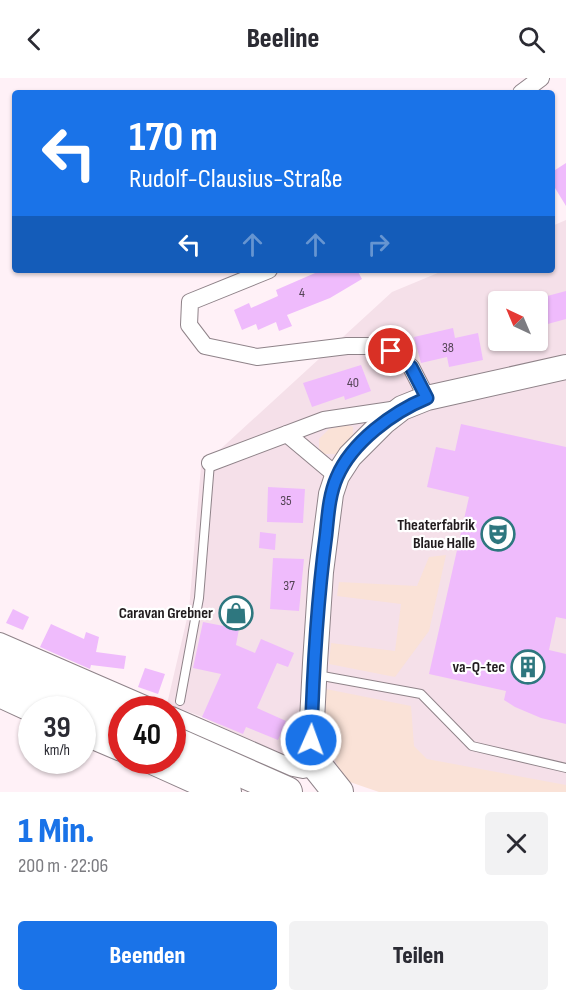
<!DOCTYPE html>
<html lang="de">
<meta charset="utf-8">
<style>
body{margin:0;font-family:"Sofia Sans Condensed",sans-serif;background:#f2f2f3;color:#2b2b33;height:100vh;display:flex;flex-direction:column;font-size:22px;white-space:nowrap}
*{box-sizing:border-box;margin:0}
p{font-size:20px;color:#7c7c81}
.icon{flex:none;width:33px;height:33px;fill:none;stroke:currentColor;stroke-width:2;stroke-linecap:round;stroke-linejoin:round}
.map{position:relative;height:714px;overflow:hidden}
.details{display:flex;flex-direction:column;background:#fff;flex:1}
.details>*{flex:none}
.hud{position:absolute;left:12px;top:12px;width:543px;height:183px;border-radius:6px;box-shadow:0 2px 4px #0004;background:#1a73e8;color:#fff;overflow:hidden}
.needle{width:39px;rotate:316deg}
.controls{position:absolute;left:488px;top:213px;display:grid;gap:12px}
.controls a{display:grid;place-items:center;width:60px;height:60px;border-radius:6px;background:#fff;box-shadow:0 2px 4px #0004;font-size:30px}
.speed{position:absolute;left:18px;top:618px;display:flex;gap:12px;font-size:30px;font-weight:700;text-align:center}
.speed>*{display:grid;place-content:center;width:78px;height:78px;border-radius:50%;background:#fff;box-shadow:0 2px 4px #0004;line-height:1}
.speed small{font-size:15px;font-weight:400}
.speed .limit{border:9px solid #d22;background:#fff;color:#111}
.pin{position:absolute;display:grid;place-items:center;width:51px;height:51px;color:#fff;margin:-26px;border:3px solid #fff;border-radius:50%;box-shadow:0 2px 6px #0007}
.me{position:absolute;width:66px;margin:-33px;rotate:2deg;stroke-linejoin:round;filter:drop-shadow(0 0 4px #0008)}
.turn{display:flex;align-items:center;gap:21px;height:126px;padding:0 18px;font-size:27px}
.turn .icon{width:78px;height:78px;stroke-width:2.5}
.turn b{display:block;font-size:42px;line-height:51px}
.lanes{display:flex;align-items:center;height:57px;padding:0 18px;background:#0003;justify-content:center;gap:30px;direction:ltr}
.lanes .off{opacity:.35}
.round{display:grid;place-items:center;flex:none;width:63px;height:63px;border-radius:6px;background:#f2f2f3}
.summary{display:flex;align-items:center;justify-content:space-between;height:102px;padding:0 18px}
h1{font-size:36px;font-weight:800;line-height:45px;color:#1a73e8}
.action{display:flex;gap:12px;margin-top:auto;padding:12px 18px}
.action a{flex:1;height:69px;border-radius:6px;background:#1a73e8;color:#fff;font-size:24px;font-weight:800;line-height:69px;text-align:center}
.action a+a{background:#f2f2f3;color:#2b2b33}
header{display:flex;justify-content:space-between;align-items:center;height:78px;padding:0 18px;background:#fff;font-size:27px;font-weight:800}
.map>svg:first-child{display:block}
.built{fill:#f5e0e9;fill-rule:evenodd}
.green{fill:#fae2d7}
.building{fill:#efbbfc}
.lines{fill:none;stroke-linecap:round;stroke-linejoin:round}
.lane-casing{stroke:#8f8389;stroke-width:10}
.street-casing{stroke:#8f8389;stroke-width:18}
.secondary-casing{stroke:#8f8389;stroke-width:26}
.highway-casing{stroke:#8f8389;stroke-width:32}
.lane{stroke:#fff;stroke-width:8}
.street{stroke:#fff;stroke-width:16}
.secondary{stroke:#fff;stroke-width:24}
.highway{stroke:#fff;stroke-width:30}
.route-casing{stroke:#114b97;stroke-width:15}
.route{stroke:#1a73e8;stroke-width:10}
.labels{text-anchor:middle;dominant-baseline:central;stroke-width:4.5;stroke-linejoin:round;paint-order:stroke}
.number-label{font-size:14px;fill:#544456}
.poi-label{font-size:16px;font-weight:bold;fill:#211c1e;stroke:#fff;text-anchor:end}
</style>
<header><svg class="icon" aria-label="back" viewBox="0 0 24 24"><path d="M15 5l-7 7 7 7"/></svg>Beeline<svg class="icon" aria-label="search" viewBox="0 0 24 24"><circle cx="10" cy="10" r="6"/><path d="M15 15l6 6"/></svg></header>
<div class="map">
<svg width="566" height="714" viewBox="0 0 566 714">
<rect width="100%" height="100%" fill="#fff1f7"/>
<path class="built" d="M566 142V714H401L299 676 296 685 200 638 167 626 189 532 201 389 392 214 445 192H552V148ZM498 224H537V262H498Z"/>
<g class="green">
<path d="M347 347 353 349V356L336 376H323L319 370V361L329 351Z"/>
<path d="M446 477 429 553 395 599 329 586 331 565 395 573 401 526 337 518 339 504 417 508 429 479Z"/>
<path d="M326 611 411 628 414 668 427 681 566 707V714H379L344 702 325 661Z"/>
</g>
<g class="building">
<path d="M566 85V128L552 105V94Z"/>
<path d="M322 192H357L362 201 330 220 287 237 292 248 279 253 276 244 258 252 256 246 242 252 234 232 249 225 251 230 278 218 276 212Z"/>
<path d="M566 213V241L544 247 536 221Z"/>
<path d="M453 250 455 260 478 255 483 282 449 289 447 279 421 285 414 259Z"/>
<path d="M361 287 371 313 345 322 344 318 312 329 303 305Z"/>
<path d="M461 346 566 369V541L556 539 549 572 566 576V646L541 640 515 629 504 622 506 613 429 596 469 419 427 409 436 369 455 373Z"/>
<path d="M268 409 305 411 303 445 267 444Z"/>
<path d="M260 454 276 456 275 472 259 470Z"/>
<path d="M273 480 304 481 299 533 270 531Z"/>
<path d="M13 531 29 539 23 552 6 545Z"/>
<path d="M203 544 239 551 236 567 255 575 261 561 294 575 288 589 277 585 257 630 286 643 278 662 246 649 243 656 202 639 221 596 193 590Z"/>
<path d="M51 546 84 561 86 554 99 559 96 574 126 578 124 591 91 587 90 591 40 569Z"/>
<path d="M145 590 165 596 158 616 138 609Z"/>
</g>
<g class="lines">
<g class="lane-casing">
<g id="lane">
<path d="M317 597 421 616 472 668 566 690"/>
<path d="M180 623 199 520 210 385"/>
</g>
</g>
<g class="street-casing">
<g id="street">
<path d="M521 15 541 0"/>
<path d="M269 192 190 224 189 247 205 268 257 279 347 268H369L391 273 411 289 427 320"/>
<path d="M287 356 337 398"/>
<path d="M210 385 324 342 398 331"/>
<path d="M0 563 159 632"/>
<path d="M172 637 293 690 303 692 318 689"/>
</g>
</g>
<g class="secondary-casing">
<path id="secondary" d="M318 689 311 662 315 585 321 494 331 416 337 398 350 378 384 344 402 330 427 320 566 289"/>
</g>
<g class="highway-casing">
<g id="highway">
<path d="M0 585 122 640"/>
<path d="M0 614 39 632"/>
<path d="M82 651 122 668"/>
<path d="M172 663 287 714"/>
<path d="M155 682 226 714"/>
<path d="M318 689 338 714"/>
</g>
</g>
<use href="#lane" class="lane"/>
<use href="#street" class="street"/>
<use href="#secondary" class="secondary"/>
<use href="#highway" class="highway"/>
</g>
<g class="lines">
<g class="route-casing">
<path id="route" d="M311 662C313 594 317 525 326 457 328 438 329 417 337 399 352 364 393 334 427 320L411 289 391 273"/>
</g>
<use href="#route" class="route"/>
</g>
<defs>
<g id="theatre-ring" transform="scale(1.725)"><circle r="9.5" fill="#fff" stroke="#2e777f" stroke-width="1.5"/><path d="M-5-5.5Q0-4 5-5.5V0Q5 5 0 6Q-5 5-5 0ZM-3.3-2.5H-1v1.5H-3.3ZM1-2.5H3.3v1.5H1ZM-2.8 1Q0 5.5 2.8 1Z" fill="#2e777f"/></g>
<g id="shop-ring" transform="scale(1.725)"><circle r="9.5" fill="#fff" stroke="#2e777f" stroke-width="1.5"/><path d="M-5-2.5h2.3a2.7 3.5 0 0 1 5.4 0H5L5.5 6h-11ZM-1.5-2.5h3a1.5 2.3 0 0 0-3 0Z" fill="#2e777f"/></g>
<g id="building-ring" transform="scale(1.725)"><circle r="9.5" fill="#fff" stroke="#2e777f" stroke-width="1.5"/><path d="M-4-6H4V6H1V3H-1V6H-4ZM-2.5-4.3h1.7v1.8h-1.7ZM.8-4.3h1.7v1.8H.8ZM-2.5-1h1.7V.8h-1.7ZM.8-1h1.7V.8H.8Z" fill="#2e777f"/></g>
</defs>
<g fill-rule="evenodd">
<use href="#theatre-ring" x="498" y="456"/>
<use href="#shop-ring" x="236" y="535"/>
<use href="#building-ring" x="528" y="589"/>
</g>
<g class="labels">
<g class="number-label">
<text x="302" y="214">4</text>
<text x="448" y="269">38</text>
<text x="353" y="304">40</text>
<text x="286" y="422">35</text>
<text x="289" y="507">37</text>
</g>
<g class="poi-label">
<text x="475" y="447">Theaterfabrik<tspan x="475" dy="18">Blaue Halle</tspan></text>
<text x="213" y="535">Caravan Grebner</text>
<text x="505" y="589">va-Q-tec</text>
</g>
</g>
</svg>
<div class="controls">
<a><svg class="needle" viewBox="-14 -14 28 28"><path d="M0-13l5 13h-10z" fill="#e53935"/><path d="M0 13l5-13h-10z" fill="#7c7c81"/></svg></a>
</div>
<div class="speed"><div>39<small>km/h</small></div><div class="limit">40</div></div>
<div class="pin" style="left:391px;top:273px;background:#d93025"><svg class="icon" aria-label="arrive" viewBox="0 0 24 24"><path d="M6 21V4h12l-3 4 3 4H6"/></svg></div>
<svg class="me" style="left:311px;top:662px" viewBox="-20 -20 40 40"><circle r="17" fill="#1a73e8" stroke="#fff" stroke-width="3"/><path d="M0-11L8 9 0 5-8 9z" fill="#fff"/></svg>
<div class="hud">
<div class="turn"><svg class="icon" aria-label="left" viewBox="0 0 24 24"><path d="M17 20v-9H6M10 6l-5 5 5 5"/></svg><div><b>170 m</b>Rudolf-Clausius-Straße</div></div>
<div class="lanes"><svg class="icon" aria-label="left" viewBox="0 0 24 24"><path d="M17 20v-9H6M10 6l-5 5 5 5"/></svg><svg class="icon off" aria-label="ahead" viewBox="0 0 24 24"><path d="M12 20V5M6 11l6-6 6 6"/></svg><svg class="icon off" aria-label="ahead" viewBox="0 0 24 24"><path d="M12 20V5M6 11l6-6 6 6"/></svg><svg class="icon off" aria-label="right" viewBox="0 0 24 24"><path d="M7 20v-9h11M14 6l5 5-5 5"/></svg></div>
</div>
</div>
<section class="details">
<div class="summary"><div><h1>1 Min.</h1><p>200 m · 22:06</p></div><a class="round"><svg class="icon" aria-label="close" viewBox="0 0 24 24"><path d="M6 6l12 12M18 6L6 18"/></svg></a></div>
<div class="action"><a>Beenden</a><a>Teilen</a></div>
</section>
